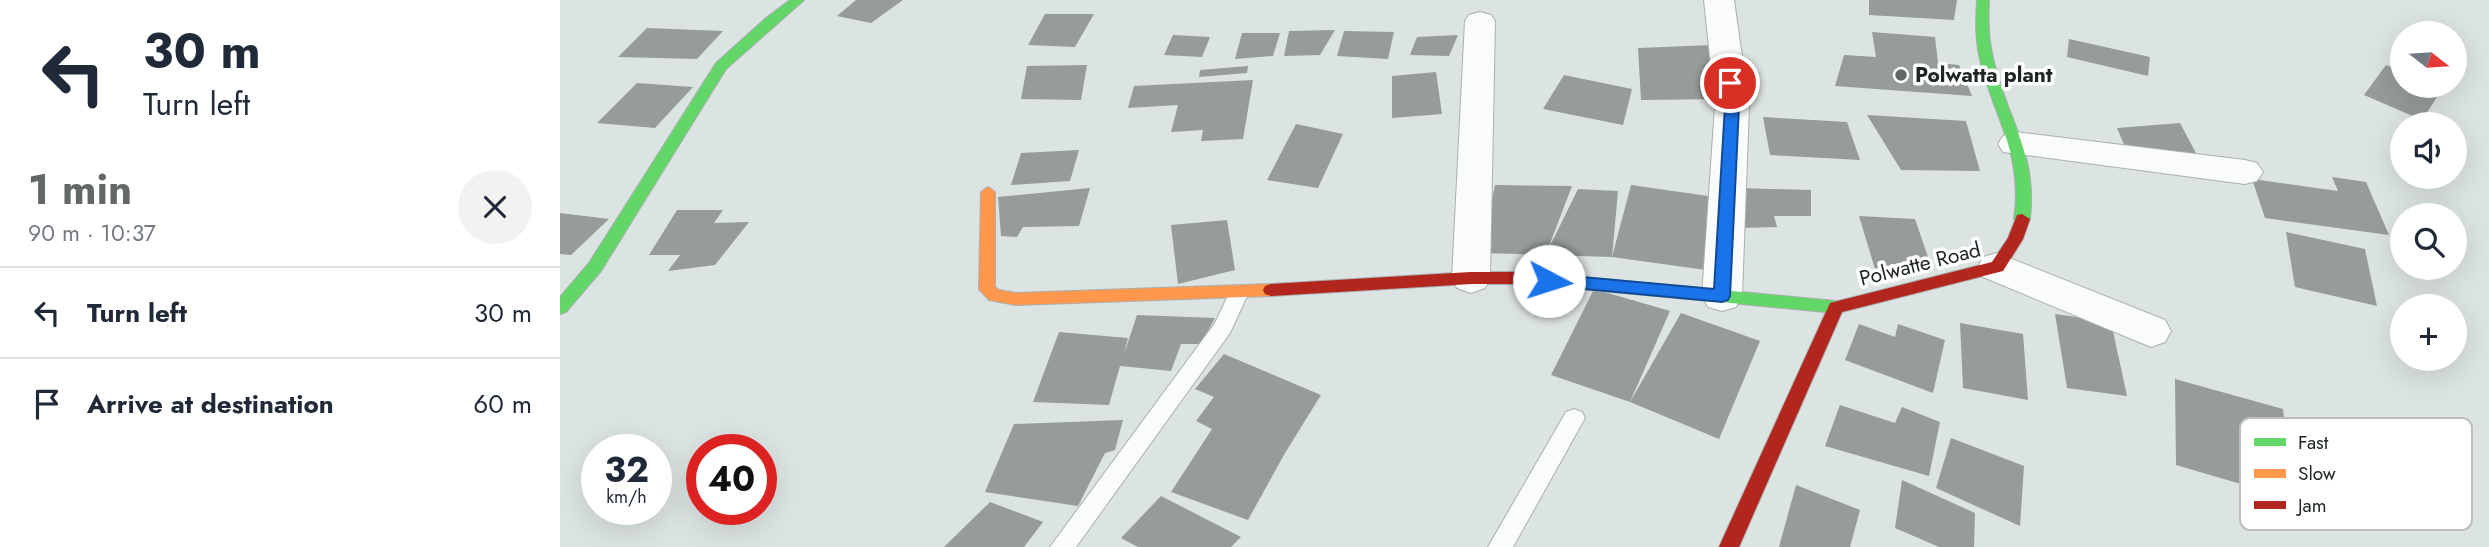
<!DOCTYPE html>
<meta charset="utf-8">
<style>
body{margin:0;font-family:Jost,sans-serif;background:#f2f2f3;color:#1f2937;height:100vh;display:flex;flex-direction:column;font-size:26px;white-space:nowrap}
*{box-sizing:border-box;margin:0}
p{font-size:23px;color:#747a83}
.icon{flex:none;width:38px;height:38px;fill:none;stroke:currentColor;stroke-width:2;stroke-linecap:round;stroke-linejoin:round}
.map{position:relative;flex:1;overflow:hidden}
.panel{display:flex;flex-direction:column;background:#fff;width:560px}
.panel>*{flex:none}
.hud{background:#fff;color:#1f2937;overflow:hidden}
.needle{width:46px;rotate:107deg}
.buttons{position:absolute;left:1830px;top:21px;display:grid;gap:14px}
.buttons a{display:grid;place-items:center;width:77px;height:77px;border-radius:50%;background:#fff;box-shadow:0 7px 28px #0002;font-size:35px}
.speed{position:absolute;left:21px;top:434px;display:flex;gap:14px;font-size:35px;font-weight:700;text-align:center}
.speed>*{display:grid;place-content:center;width:91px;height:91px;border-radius:50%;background:#fff;box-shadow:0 7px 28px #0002;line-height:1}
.speed small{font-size:18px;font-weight:400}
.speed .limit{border:10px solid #d22;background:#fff;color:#111}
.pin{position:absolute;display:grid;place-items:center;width:60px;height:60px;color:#fff;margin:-30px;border:4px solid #fff;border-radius:50%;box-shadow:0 2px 7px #0007}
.me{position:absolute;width:77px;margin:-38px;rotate:95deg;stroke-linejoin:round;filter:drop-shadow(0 0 5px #0008)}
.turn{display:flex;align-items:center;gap:24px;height:147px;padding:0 28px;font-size:32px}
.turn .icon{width:91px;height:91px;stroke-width:2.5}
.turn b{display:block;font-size:49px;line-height:60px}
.round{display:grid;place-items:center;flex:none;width:74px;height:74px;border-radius:37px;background:#f2f2f3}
.head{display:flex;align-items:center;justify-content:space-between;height:119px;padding:0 28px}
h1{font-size:42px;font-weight:700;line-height:52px;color:#626868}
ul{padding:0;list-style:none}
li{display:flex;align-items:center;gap:21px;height:91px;padding:0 28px;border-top:2px solid #e0e1e3}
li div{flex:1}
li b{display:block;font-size:26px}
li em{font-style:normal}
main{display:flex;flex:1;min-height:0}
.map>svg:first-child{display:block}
.building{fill:#969b9b}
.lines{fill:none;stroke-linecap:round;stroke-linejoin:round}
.lane-casing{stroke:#aab0af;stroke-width:2}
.street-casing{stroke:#aab0af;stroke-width:2}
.fast-casing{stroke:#aab0af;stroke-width:2}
.slow-casing{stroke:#aab0af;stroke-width:2}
.jam-casing{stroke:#aab0af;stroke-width:2}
.lane{fill:#fafbfb;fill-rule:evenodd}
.street{fill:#fafbfb;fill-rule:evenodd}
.fast{fill:#63d668;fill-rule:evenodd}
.slow{fill:#ff974d;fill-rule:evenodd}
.jam{fill:#b3261e;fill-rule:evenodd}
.route{fill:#1a73e8;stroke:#114b97;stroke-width:2}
.poi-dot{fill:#626868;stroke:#fff;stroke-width:2.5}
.labels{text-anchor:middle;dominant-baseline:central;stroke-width:7;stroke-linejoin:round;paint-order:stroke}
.poi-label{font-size:21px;font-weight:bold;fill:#202626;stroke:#fff;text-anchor:start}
.street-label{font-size:21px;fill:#202626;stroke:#fff}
.key{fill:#fff;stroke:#bcbebe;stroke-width:2}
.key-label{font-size:19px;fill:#202626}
</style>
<main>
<section class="panel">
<div class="hud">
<div class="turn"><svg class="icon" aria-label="left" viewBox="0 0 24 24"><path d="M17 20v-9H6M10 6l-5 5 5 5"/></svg><div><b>30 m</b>Turn left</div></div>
</div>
<div class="head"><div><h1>1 min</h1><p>90 m · 10:37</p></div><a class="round"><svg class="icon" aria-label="close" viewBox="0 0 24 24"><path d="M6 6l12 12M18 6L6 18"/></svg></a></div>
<ul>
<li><svg class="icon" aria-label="left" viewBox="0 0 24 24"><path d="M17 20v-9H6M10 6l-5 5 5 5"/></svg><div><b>Turn left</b></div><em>30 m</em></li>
<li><svg class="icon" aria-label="arrive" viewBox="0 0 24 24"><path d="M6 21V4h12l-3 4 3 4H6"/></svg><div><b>Arrive at destination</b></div><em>60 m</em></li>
</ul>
</section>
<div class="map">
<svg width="1929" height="547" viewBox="0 0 1929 547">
<rect width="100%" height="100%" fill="#dce4e3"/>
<g class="building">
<path d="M296 0H343L311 23 277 16Z"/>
<path d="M1309 0H1397L1394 20 1309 15Z"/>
<path d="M485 14H534L515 47 468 45Z"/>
<path d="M87 28 163 31 137 59 58 57Z"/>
<path d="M775 30 760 55 724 56 729 31Z"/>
<path d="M784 31 834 32 828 59 777 56Z"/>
<path d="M1312 32 1375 37 1378 63 1399 65 1412 96 1275 86 1284 55 1316 57Z"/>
<path d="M682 33H720L713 56 675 59Z"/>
<path d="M613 35 650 37 642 57 604 55Z"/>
<path d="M898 35 889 56 850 55 857 37Z"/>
<path d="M1509 39 1590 57 1588 76 1507 57Z"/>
<path d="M1151 45 1163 99 1081 100 1078 48Z"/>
<path d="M527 65 521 100 461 99 467 66Z"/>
<path d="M1826 65 1843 71V86L1883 88 1862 120 1804 95Z"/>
<path d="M688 66 687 73 639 77 640 70Z"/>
<path d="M876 72 882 114 832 118V76Z"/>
<path d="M1004 75 1072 89 1063 125 983 109Z"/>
<path d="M693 80 683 139 641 141 643 130 611 132 618 105 568 108 574 86Z"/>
<path d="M77 83 133 87 95 128 37 123Z"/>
<path d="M1307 115 1406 121 1420 171 1341 170Z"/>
<path d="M1203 117 1287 122 1300 160 1210 155Z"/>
<path d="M1620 123 1637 155 1568 154 1557 128Z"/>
<path d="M736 124 783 134 758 188 707 180Z"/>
<path d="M519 150 510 181 451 185 461 153Z"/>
<path d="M1772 177 1806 182 1829 235 1705 218 1692 179 1778 191Z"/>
<path d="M935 185 1012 186 986 254 1018 189 1058 191 1052 257 921 253Z"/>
<path d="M1071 185 1162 198 1153 271 1052 257Z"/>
<path d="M530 188 519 226 463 227 457 237 441 236 438 197Z"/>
<path d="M1177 188 1251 190V216H1214L1217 227 1180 228Z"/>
<path d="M117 210H163L154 223 189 222 155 265 108 271 120 255H89Z"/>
<path d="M0 213 49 219 11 255 0 254Z"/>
<path d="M1299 216 1355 219 1368 257 1315 269Z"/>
<path d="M667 220 675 270 618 284 611 225Z"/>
<path d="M1726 232 1805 249 1817 306 1735 287Z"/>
<path d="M1034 289 1110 311 1070 402 991 375Z"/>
<path d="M1121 313 1200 341 1159 439 1070 402Z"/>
<path d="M1495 314 1551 322 1567 396 1507 388Z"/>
<path d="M577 315 655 318 641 344H621L611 371 560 366 549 405 473 402 499 332 568 338 564 354Z"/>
<path d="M1400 323 1463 334 1468 400 1403 388Z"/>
<path d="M1299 324 1335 337 1338 324 1385 340 1373 393 1285 360Z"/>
<path d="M664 354 761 395 725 453 688 520 611 492 652 429 636 421 654 397 635 389Z"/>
<path d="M1615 379 1723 409 1732 499 1616 465Z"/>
<path d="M1280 405 1335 423 1342 407 1380 422 1369 476 1265 446Z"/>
<path d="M563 420 555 450 545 453 518 506 425 492 454 424Z"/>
<path d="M1391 438 1464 466 1460 526 1376 488Z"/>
<path d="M1342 480 1415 513 1414 547H1379L1335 528Z"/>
<path d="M1236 485 1300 510 1290 547H1219Z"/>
<path d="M601 496 681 537 671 547H578L561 538Z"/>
<path d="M430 502 483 522 464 547H384Z"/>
</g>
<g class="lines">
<g class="lane-casing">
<g id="lane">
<path d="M679 285 686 287 689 292 670 333 516 547H490L655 323 672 287Z"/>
<path d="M1014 409 1022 412 1025 418 953 547H928L1006 412Z"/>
</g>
</g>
<g class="street-casing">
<g id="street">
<path d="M1144 0H1174L1189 106 1182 296 1176 307 1162 311 1148 307 1142 296 1155 106Z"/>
<path d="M920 12 931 15 935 21 930 278 925 288 911 293 897 288 892 278 905 21 909 15Z"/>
<path d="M1455 132 1685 160 1697 163 1703 172 1697 181 1685 184 1443 152 1438 144 1443 136Z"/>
<path d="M1437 253 1605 320 1611 331 1605 342 1591 347 1423 277 1418 267 1423 257Z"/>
</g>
</g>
<g class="fast-casing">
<g id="fast">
<path d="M230 0H244L166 69 41 271 6 312 0 314V297L29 263 156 63 206 18Z"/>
<path d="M1417 0H1429C1428 19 1428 35 1432 53 1444 116 1478 150 1470 219L1462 224 1454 219C1464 151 1432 116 1419 55 1415 36 1416 19 1417 0Z"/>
<path d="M1130 287 1276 301 1282 303 1284 307 1282 311 1276 313 1130 299 1124 297 1122 293 1124 289Z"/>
</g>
</g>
<g class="slow-casing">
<path id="slow" d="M428 187 435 192V287L439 290 456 293 711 284 717 286 719 290 717 294 711 296 456 305 429 300 419 289 421 192Z"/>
</g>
<g class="jam-casing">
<g id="jam">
<path d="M1462 214 1470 219 1463 239 1443 271 1282 312 1179 547H1159L1270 303 1432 262 1448 238 1457 215Z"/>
<path d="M911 272H964L1130 287 1136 289 1138 293 1136 297 1130 299 964 284H911L711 296 705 294 703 290 705 286 711 284Z"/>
</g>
</g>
<use href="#lane" class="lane"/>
<use href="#street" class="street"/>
<use href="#fast" class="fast"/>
<use href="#slow" class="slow"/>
<use href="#jam" class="jam"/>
</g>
<path class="route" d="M1170 79 1176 83 1179 106 1170 296 1168 300 1162 302 983 285 981 281 983 276 989 274 1154 289 1165 106 1163 83Z"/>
<circle class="poi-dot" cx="1341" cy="75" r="7"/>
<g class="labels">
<g class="poi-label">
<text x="1355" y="75">Polwatta plant</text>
</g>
<g class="street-label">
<text transform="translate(1360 264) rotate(-14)">Polwatte Road</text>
</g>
</g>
<rect x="1680" y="418" width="232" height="112" rx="10" class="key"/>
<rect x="1694" y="438" width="32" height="8" fill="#63d668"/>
<rect x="1694" y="469" width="32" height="9" fill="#ff974d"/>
<rect x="1694" y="501" width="32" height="8" fill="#b3261e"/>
<g class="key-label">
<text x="1738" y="449">Fast</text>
<text x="1738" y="480">Slow</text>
<text x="1738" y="512">Jam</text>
</g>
</svg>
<div class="buttons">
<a><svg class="needle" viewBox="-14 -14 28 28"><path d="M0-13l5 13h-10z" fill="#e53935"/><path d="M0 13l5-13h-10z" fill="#747a83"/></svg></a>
<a><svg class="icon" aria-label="sound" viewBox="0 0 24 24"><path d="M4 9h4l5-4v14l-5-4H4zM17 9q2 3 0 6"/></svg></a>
<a><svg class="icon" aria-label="search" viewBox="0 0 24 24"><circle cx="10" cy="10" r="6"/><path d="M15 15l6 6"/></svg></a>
<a>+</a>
</div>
<div class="speed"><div>32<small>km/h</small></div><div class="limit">40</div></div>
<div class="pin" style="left:1170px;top:83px;background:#d93025"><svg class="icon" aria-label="arrive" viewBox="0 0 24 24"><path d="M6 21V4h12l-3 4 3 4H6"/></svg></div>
<svg class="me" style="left:989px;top:281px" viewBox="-20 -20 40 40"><circle r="19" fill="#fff"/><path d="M0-13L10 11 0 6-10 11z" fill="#1a73e8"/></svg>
</div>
</main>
